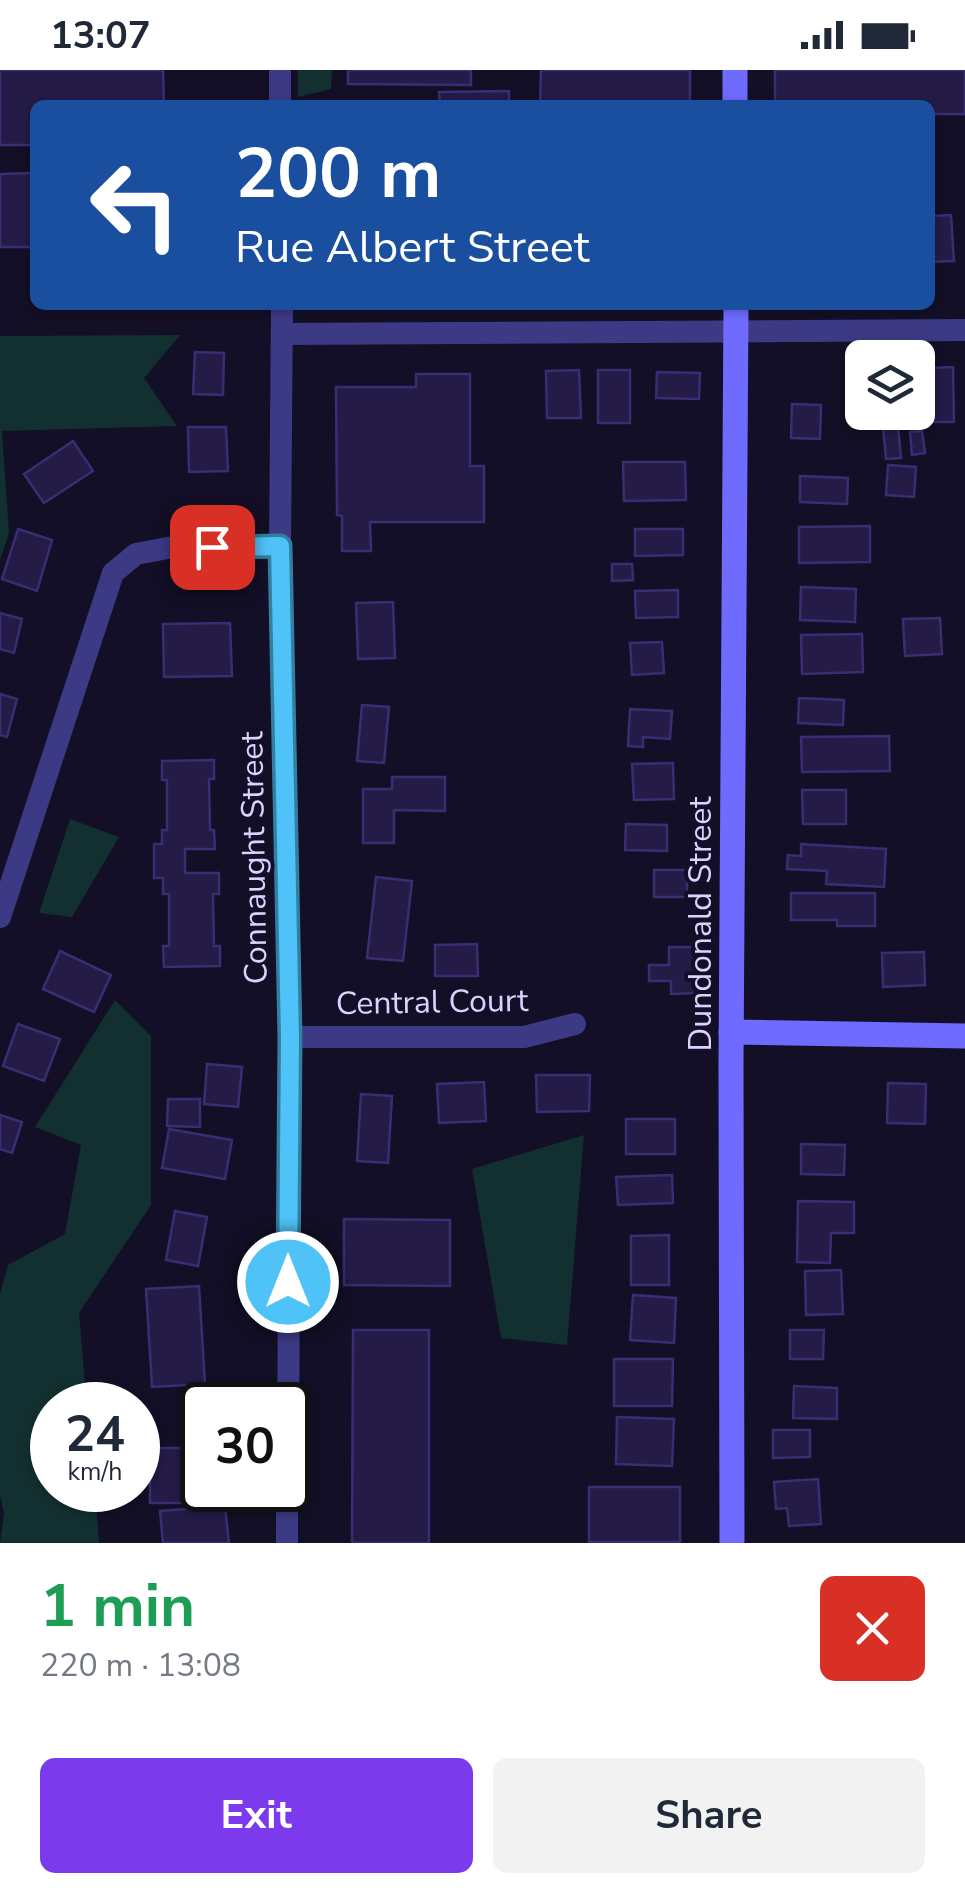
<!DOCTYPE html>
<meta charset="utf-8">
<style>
body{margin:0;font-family:"Nunito Sans",sans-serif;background:#f2f2f3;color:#1f2937;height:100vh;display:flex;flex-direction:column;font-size:38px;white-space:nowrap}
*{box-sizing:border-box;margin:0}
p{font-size:32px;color:#747a83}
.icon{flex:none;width:55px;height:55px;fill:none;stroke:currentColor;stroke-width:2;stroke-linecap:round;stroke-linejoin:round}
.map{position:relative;height:1473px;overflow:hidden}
.side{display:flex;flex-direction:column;background:#fff;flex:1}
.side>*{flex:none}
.banner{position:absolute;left:30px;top:30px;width:905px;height:210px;border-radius:15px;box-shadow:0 2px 8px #0004;background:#1a4fa0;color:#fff;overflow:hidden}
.tools{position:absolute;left:845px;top:270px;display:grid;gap:20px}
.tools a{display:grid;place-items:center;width:90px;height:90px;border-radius:15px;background:#fff;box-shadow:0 2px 8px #0004;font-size:50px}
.speed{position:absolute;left:30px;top:1312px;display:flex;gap:20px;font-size:50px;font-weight:700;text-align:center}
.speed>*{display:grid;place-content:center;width:130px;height:130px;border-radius:50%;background:#fff;box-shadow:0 2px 8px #0004;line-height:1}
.speed small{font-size:25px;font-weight:400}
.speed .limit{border:5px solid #111;border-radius:15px;background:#fff;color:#111}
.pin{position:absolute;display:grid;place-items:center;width:85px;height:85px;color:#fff;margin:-42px;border-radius:20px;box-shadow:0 5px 15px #0006}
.me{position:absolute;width:110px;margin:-55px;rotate:0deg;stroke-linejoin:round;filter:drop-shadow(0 0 8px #0008)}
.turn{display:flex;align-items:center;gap:35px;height:210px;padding:0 40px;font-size:45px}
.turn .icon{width:130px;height:130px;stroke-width:2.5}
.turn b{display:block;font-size:70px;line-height:85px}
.round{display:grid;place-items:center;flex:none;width:105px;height:105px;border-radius:15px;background:#f2f2f3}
.overview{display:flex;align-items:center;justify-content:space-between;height:170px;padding:0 40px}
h1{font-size:60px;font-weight:700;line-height:75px;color:#1e9e55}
.primary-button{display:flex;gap:20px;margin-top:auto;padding:20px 40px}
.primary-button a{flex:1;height:115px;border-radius:15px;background:#7c3aed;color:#fff;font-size:40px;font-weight:700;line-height:115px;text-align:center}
.primary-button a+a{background:#f2f2f3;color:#1f2937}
.status{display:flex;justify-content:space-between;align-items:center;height:70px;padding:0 50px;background:#fff;direction:ltr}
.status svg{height:28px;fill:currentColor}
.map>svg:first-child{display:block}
.green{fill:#12302f}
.building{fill:#241b47;stroke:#3b2d73;stroke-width:2.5}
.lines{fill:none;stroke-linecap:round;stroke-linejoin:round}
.street{stroke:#3d3a85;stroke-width:22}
.secondary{stroke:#6f6bff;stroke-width:25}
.route-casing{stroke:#337fa1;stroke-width:25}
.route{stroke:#4fc3f7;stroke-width:18}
.labels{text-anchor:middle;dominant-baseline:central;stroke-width:8;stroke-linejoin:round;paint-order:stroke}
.street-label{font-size:32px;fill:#d9d4ff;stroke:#130f26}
</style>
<div class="status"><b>13:07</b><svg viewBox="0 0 49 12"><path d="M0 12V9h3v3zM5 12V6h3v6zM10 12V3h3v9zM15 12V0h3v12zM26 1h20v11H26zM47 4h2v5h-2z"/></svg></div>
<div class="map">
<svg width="965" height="1473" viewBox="0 0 965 1473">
<rect width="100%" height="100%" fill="#130f26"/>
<g class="green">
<path d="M298 0H332L331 19 298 27Z"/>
<path d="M180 265 144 308 177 356 2 361 9 463 0 490V266Z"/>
<path d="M70 749 119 767 72 847 39 843Z"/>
<path d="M115 930 151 966V1135L79 1243 87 1335H52V1420H95L99 1473H0L4 1443 0 1425V1224L8 1195 65 1164 81 1075 35 1057Z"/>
<path d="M584 1065 567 1275 501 1268 472 1099Z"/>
</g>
<g class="building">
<path d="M0 0H163L164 35H35V75H0Z"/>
<path d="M348 0H471V15L348 14Z"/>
<path d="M541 0H690V35H540Z"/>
<path d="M775 0H965V44H930V35H775Z"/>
<path d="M509 21V35H440L439 22Z"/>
<path d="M436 32V35H345V34Z"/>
<path d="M35 103V177H0V104Z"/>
<path d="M951 145 954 191 930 192V146Z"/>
<path d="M195 282 224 283 223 325 193 324Z"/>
<path d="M953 297 954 352H930L929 298Z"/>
<path d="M579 300 581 348H547L546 301Z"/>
<rect x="598" y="300" width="32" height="53"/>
<path d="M657 302 700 303 699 329 656 328Z"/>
<path d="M862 302V342L882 343 858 344 857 303Z"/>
<path d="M416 304H470V396H484V452H370L371 481H342V446L337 445 336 317H416Z"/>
<path d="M792 334 821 335 820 369 791 368Z"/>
<path d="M898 356 901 388 886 389 883 357Z"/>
<path d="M188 357H226L228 401 189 402Z"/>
<path d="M922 361 925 383 912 385 910 362Z"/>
<path d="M73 371 93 401 44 433 24 404Z"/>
<path d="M623 392H685L686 430 624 431Z"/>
<path d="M888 395 916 397 914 427 886 425Z"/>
<path d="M800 406 848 408 847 434 800 432Z"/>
<path d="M870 456V492L799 493V457Z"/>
<path d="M18 459 52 470 37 521 2 509Z"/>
<path d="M635 459H683V485L635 486Z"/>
<path d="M612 494H632L633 510 612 511Z"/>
<path d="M801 517 856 519 855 552 800 550Z"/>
<path d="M678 520V547L636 548 635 521Z"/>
<path d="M393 532 395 588 358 589 356 533Z"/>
<path d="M0 543 22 549 14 583 0 579Z"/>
<path d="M940 548 942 584 905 586 903 549Z"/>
<path d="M230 553 232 606 164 607 163 554Z"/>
<path d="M862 564 863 602 802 604 801 565Z"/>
<path d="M662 572 664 603 632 605 630 573Z"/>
<path d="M0 624 17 629 7 667 0 665Z"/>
<path d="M799 628 844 630 843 655 798 653Z"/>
<path d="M362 635 389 637 384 693 357 691Z"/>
<path d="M630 639 672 641 670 669 643 667V677L628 676Z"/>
<path d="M889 666 890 701 802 702 801 667Z"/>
<path d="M214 690V709H209L210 760H214L215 779H185V803H219V824H213L214 876H220V896L164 897 163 876H169V824H163V808H154V774H162V760H167V710H162V691Z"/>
<path d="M673 693 674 729 634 730 632 694Z"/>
<path d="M392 707H445V741L394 740V773H363V719H392Z"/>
<path d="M802 720H846V754H803Z"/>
<path d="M626 754 667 755V781L625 780Z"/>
<path d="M801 774 886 779 884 817 826 814 827 801 787 799 788 785 801 786Z"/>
<rect x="654" y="800" width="33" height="27"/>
<path d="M376 807 412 811 403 891 367 888Z"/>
<path d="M791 823H875V856H837V850H791Z"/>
<path d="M477 874 478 906H435V875Z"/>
<path d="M669 877H698L699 923 671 924V911H649V895H669Z"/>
<path d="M60 881 111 905 94 942 43 919Z"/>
<path d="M924 882 925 915 883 917 882 883Z"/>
<path d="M18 954 60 969 44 1011 3 996Z"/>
<path d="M207 994 242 997 238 1037 204 1034Z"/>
<path d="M536 1005H590L589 1041 537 1042Z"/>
<path d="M484 1012 486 1051 439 1053 437 1014Z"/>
<path d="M888 1013 926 1014 925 1054 887 1053Z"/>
<path d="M361 1024 392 1026 388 1093 357 1091Z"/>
<path d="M168 1029H200V1057L167 1056Z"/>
<path d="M0 1045 22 1052 12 1083 0 1079Z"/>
<rect x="626" y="1049" width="49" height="35"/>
<path d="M169 1059 232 1070 225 1109 162 1098Z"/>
<path d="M801 1074 845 1075 844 1105 801 1104Z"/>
<path d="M672 1105 673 1133 618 1135 616 1107Z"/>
<path d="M798 1131 854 1132V1163H831L830 1193 797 1192Z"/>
<path d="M175 1141 207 1147 198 1196 166 1190Z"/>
<path d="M344 1149 450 1150V1216L344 1215Z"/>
<path d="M669 1165V1215H631V1166Z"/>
<path d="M841 1200 843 1244 806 1245 805 1201Z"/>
<path d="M199 1216 205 1314 152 1317 146 1219Z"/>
<path d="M633 1225 676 1228 674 1273 630 1270Z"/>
<path d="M353 1260H429V1473H352Z"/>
<path d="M790 1260H824L823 1289H790Z"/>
<path d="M614 1289H673L672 1336H614Z"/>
<path d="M794 1316 837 1318V1349L793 1348Z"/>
<path d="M617 1347 674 1349 672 1396 616 1394Z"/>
<path d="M773 1360H810V1387L773 1388Z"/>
<path d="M150 1378H202V1420H226V1433H150Z"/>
<path d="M818 1409 821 1454 789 1456 787 1438 776 1439 774 1412Z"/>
<rect x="589" y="1417" width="91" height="55"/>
<path d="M225 1436 229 1473H163L160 1441Z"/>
</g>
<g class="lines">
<g class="street">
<path d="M280 0V35"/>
<path d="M282 235 280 476 290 967 288 1400"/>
<path d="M282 264 965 260"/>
<path d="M0 847 113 503 136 484 173 477 280 476"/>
<path d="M290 967H524L575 954"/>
<path d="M287 1473V1420"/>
</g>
<g class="secondary">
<path d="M735 35V0"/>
<path d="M731 962 965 966"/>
<path d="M732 1473 731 995 736 235"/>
</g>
</g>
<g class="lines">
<g class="route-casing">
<path id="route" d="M212 477 280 476 290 968 288 1212"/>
</g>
<use href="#route" class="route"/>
</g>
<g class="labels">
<g class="street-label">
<text transform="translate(254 788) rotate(-91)">Connaught Street</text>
<text transform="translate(700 854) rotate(-90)">Dundonald Street</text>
<text transform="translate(432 932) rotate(-1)">Central Court</text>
</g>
</g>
</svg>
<div class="tools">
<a><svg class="icon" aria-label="layers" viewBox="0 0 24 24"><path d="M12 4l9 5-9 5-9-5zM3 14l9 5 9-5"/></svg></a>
</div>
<div class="speed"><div>24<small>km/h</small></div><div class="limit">30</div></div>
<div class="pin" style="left:212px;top:477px;background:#d93025"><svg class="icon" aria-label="arrive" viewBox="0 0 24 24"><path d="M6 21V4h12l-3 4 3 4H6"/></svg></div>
<svg class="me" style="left:288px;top:1212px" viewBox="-20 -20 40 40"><circle r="17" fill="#4fc3f7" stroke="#fff" stroke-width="3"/><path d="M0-11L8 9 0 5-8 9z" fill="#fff"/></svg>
<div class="banner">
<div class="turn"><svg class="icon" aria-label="left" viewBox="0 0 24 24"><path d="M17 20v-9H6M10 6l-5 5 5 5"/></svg><div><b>200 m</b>Rue Albert Street</div></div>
</div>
</div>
<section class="side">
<div class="overview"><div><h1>1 min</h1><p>220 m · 13:08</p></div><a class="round" style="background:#d93025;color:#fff"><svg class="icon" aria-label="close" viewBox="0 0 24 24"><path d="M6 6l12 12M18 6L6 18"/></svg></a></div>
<div class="primary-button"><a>Exit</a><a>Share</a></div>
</section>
